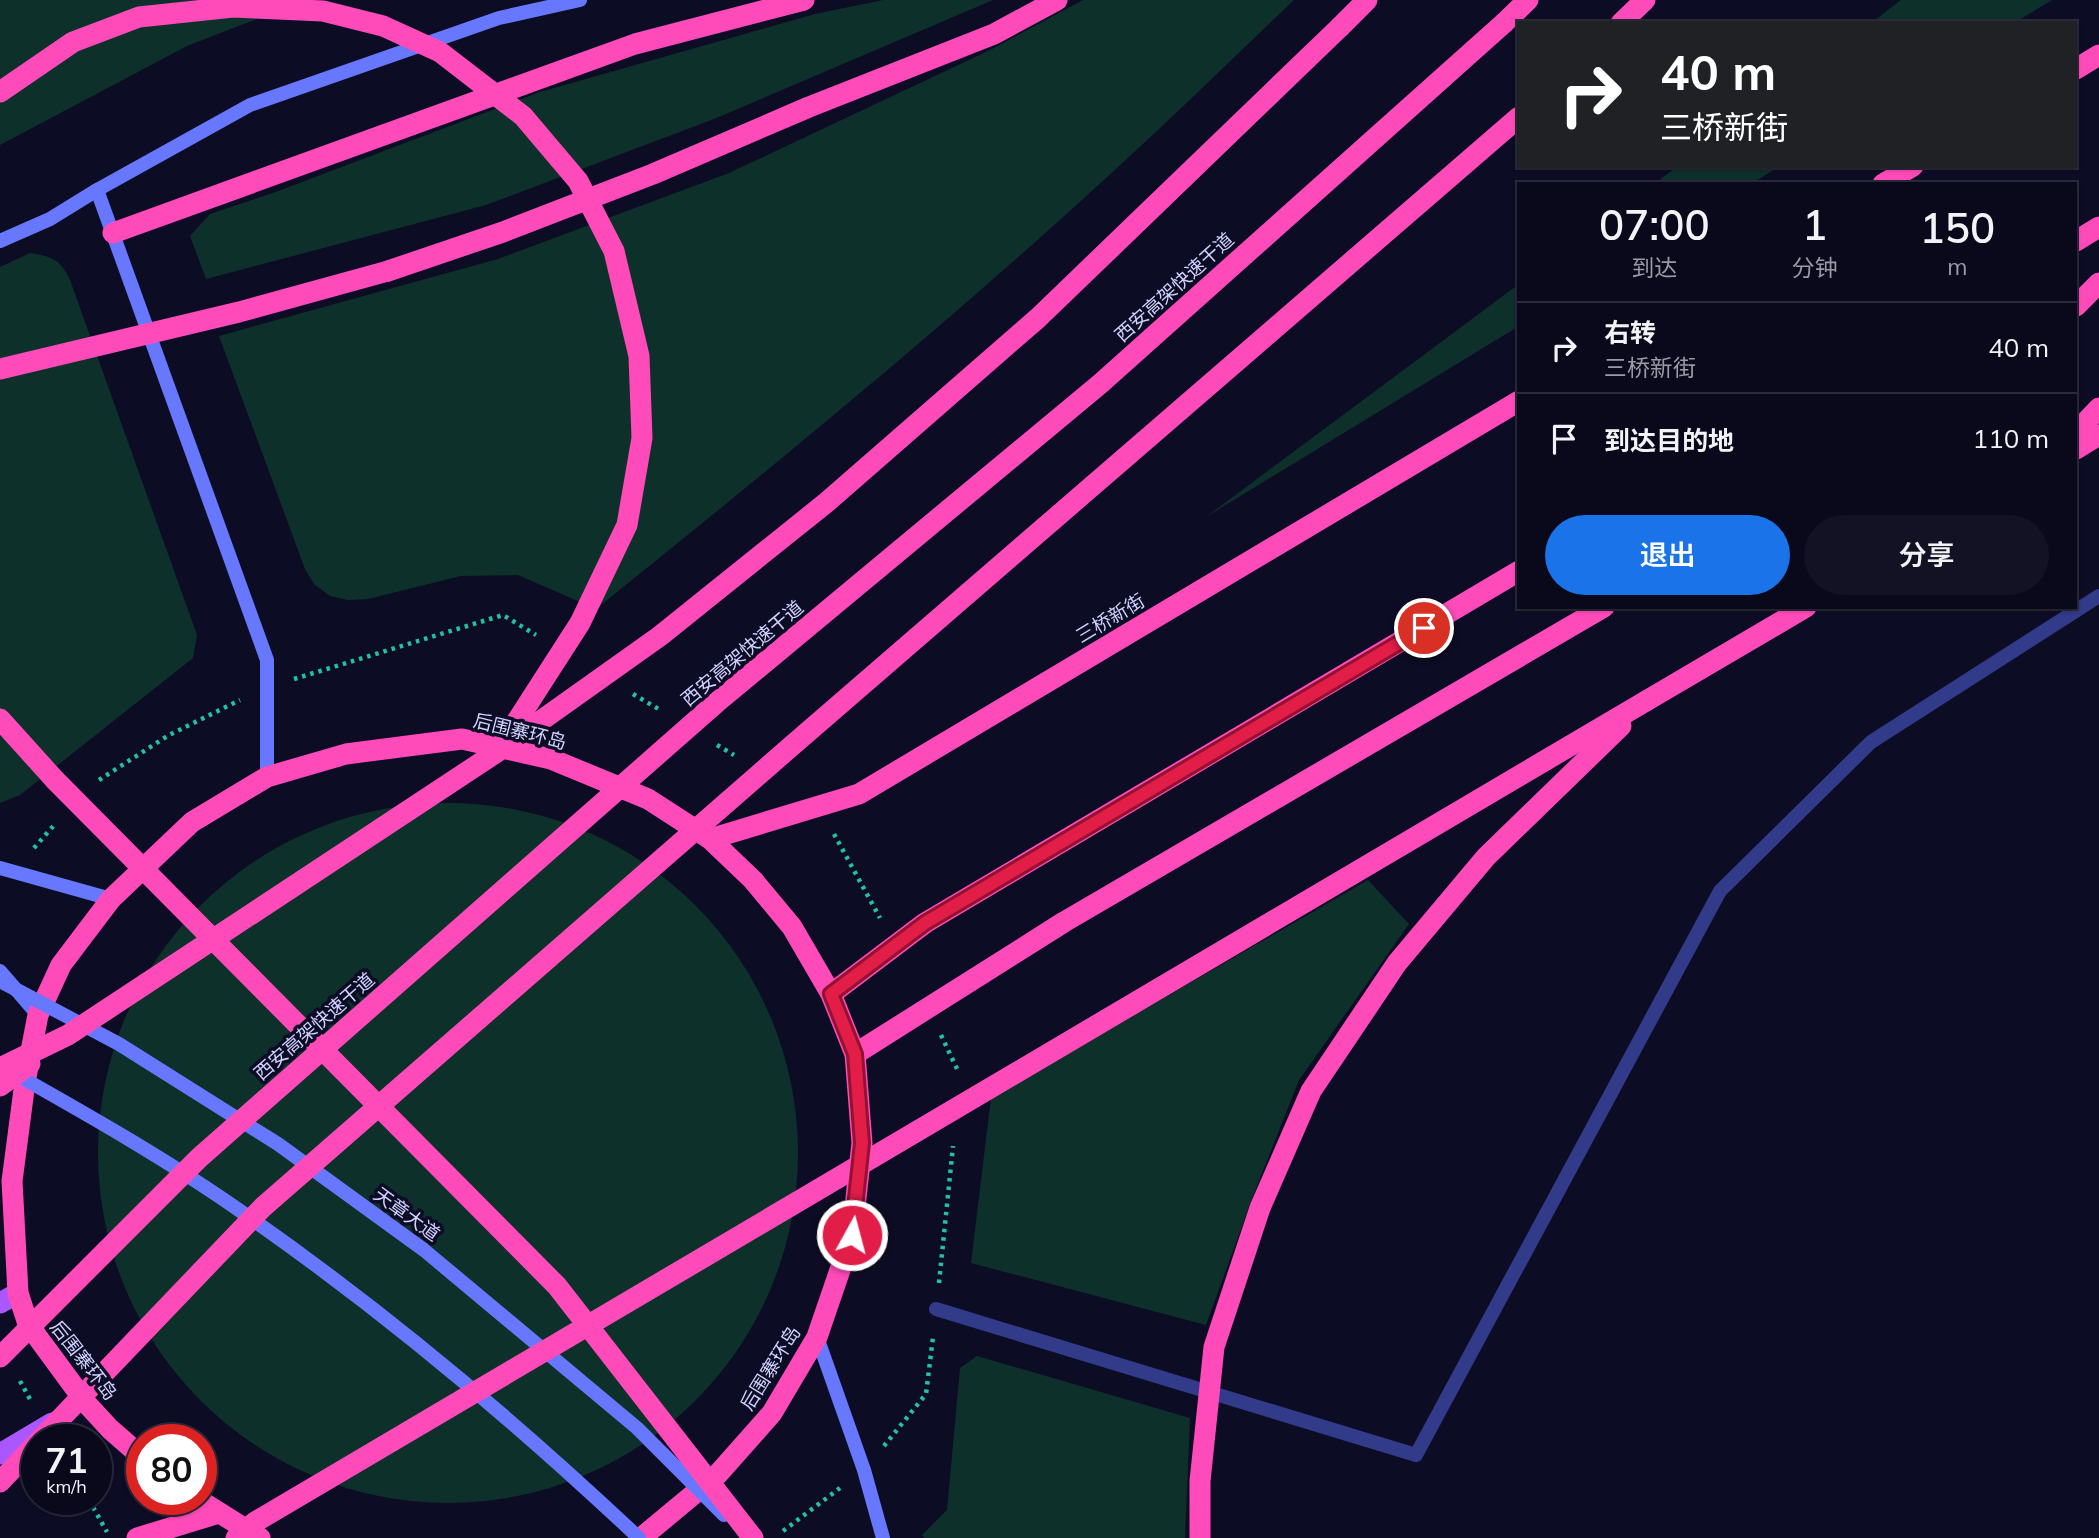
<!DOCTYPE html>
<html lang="zh">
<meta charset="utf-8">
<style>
body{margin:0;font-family:Mulish,"Noto Sans SC",sans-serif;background:#131225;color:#f1f3f6;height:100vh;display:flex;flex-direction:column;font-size:26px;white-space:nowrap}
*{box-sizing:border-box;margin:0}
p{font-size:23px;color:#999aa3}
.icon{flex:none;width:38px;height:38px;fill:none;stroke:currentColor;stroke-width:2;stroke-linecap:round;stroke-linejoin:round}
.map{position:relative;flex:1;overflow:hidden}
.drawer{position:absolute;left:1517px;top:182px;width:560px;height:427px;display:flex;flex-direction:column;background:#0a091c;border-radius:0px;box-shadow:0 2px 5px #0004,0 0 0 2px #2a2a3b}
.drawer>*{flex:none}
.banner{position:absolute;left:1517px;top:21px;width:560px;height:147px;border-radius:0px;box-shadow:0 2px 5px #0004,0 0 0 2px #2a2a3b;background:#202124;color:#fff;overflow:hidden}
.speed{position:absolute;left:21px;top:1424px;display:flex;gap:14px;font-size:35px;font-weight:700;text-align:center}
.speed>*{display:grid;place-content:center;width:91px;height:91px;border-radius:50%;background:#0a091c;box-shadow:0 2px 5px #0004,0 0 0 2px #2a2a3b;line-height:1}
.speed small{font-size:18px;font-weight:400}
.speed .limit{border:10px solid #d22;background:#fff;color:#111}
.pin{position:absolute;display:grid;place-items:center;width:60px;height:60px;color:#fff;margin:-30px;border:4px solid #fff;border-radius:50%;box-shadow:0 2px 7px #0007}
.me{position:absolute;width:77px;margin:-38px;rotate:7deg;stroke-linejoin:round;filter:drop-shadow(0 0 5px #0008)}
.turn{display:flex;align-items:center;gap:24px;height:147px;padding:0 28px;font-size:32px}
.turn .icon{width:91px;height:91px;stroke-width:2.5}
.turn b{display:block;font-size:49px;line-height:60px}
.eta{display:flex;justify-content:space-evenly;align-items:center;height:119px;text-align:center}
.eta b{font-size:42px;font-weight:600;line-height:49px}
.cta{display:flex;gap:14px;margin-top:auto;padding:14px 28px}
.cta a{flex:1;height:80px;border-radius:42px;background:#1a73e8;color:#fff;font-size:28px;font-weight:600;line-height:80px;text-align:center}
.cta a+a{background:#131225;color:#f1f3f6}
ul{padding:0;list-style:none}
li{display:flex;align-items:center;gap:21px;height:91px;padding:0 28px;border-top:2px solid #2a2a3b}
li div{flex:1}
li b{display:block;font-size:26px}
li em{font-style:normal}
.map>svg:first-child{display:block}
.green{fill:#0e302a}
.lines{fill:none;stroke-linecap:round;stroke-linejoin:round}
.path{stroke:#21c2a3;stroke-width:4.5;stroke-dasharray:3.5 5;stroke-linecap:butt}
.street{stroke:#323a8a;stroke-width:14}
.secondary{stroke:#6778ff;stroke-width:14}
.primary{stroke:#aa57ff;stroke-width:21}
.highway{stroke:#ff4bba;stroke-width:21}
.secondary-bridge{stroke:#6778ff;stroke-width:14}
.highway-bridge{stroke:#ff4bba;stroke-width:21}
.route-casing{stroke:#92132f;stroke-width:18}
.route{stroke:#e11d48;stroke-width:12}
.labels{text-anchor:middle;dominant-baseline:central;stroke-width:7;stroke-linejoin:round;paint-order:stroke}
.street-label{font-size:19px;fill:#d0d1ff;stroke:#0d0c25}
</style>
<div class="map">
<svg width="2099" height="1538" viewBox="0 0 2099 1538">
<rect width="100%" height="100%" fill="#0d0c25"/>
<g class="green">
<path d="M0 0H306L187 46 0 145Z"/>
<path d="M883 0H993L714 119 486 205 206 279 190 236 210 214 273 193 540 92 815 14Z"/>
<path d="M1083 0H1294C1235 56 1177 113 1117 168 950 322 774 466 596 609L518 575 461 576 368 599 348 600 330 596 314 584 305 569 219 336 498 259 729 173 988 51Z"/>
<path d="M1901 0H2052L2014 23H1871Z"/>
<path d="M1678 166H1780L1751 184H1654Z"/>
<path d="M30 253C53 257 60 259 70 280L197 635 193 658 20 795 0 803V267Z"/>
<path d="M1519 284V326L1206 517Z"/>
<circle cx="448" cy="1153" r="350"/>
<path d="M1368 880 1409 924 1299 1080 1253 1196 1206 1325 971 1263 991 1098Z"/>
<path d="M977 1356 1190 1418 1185 1538H924L922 1535 947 1510 960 1368Z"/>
</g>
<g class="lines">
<g class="path">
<path d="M294 679 503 615 536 635"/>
<path d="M633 694 662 711"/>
<path d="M717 745 734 755"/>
<path d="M99 780 169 735 240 700"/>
<path d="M834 834 880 918"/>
<path d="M34 848 56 823"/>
<path d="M941 1035 958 1071"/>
<path d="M939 1283 953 1146"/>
<path d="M20 1381 31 1401"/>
<path d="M884 1446 926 1394 933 1337"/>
<path d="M89 1500 107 1532"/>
<path d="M783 1531 840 1488"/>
</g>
<path class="street" d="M936 1309 1416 1455 1720 891 1871 742 2099 596"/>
<g class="secondary">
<path d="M97 190 267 660V777"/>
<path d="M0 241 50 219 97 190 250 105 499 18 580 0"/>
<path d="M0 868 111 899"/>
<path d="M0 971 38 1015"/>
<path d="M817 1337 864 1470 883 1538"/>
</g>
<g class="primary">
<path d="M0 1303 18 1293"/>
<path d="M0 1454 52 1423"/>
</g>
<g class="highway">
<path d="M1504 23 1528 0"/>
<path d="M1621 23 1645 0"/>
<path d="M1340 27 1367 0"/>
<path d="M2076 69 2099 55"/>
<path d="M1883 184 1913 166"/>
<path d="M113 233 635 44 804 0"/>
<path d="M2076 241 2099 227"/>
<path d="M388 271 503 232 653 174 809 107 994 34 1057 0"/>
<path d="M2076 306 2099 283"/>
<path d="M2076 432 2099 408"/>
<path d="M2076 449 2099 435"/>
<path d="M1646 701 1806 607"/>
<path d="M0 719 55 780"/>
<path d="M710 839 859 794 1519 401"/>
<path d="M831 994 925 923 1519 571"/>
<path d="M855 1054 1064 922 1604 607"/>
<path d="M142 1457 110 1429 86 1403 28 1324 18 1293 12 1181 25 1082 38 1015 61 965 111 899 192 822 267 777 346 754 462 739 551 759 648 799 710 839 753 880 792 927 831 994 855 1054 862 1143 852 1235 817 1337 772 1413 718 1474 641 1538"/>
<path d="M0 1482 37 1443"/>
<path d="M199 1500 260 1538"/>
<path d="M137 1538 219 1513"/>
</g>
<g class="secondary-bridge">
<path d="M0 981 119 1044 278 1144 424 1250 637 1428 724 1515"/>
<path d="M10 1071C90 1116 171 1162 246 1215 385 1312 515 1421 639 1538"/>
</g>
<g class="highway-bridge">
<path d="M0 92 73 42 139 17 233 7 323 11 383 26 440 52 523 116 578 181 614 251 639 356 642 438 627 525 580 623 504 741"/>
<path d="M0 369 239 312 388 271"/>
<path d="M55 780 557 1286 753 1538"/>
<path d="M0 1068 68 1035 497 752 660 636 827 502 1038 318 1340 27"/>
<path d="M0 1086 30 1064"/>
<path d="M0 1357 199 1158 716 703 1100 384 1504 23"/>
<path d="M40 1440 263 1207 795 743 1519 117"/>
<path d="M236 1538 255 1522 1646 701"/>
<path d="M1200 1538V1481L1214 1347 1260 1208 1311 1091 1397 963 1486 857 1621 726"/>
</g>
</g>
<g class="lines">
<g class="route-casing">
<path id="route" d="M852 1235 862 1143 855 1054 831 994 925 923 1424 628"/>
</g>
<use href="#route" class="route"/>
</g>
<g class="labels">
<g class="street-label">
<text transform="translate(1174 287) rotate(-42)">西安高架快速干道</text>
<text transform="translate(1110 618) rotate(-31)">三桥新街</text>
<text transform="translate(742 653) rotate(-40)">西安高架快速干道</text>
<text transform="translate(520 731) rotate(14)">后围寨环岛</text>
<text transform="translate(314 1026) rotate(-41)">西安高架快速干道</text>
<text transform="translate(407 1214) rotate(36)">天章大道</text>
<text transform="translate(84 1360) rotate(52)">后围寨环岛</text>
<text transform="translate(770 1368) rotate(-58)">后围寨环岛</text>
</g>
</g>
</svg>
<div class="speed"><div>71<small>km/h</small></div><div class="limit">80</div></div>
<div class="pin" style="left:1424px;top:628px;background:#d93025"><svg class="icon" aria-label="arrive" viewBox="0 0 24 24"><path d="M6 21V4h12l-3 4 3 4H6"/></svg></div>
<svg class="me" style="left:852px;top:1235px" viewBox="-20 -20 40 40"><circle r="17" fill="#e11d48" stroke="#fff" stroke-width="3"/><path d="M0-11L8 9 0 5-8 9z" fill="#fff"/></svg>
<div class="banner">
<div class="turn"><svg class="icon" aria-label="right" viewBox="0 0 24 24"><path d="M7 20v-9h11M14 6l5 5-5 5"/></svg><div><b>40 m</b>三桥新街</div></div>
</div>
<section class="drawer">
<div class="eta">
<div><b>07:00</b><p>到达</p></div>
<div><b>1</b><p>分钟</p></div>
<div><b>150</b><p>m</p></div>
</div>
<ul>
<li><svg class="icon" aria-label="right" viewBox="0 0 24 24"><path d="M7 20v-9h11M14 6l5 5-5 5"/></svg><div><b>右转</b><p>三桥新街</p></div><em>40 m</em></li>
<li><svg class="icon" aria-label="arrive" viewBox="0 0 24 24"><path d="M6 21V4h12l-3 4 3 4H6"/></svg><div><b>到达目的地</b></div><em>110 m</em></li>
</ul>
<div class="cta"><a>退出</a><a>分享</a></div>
</section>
</div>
